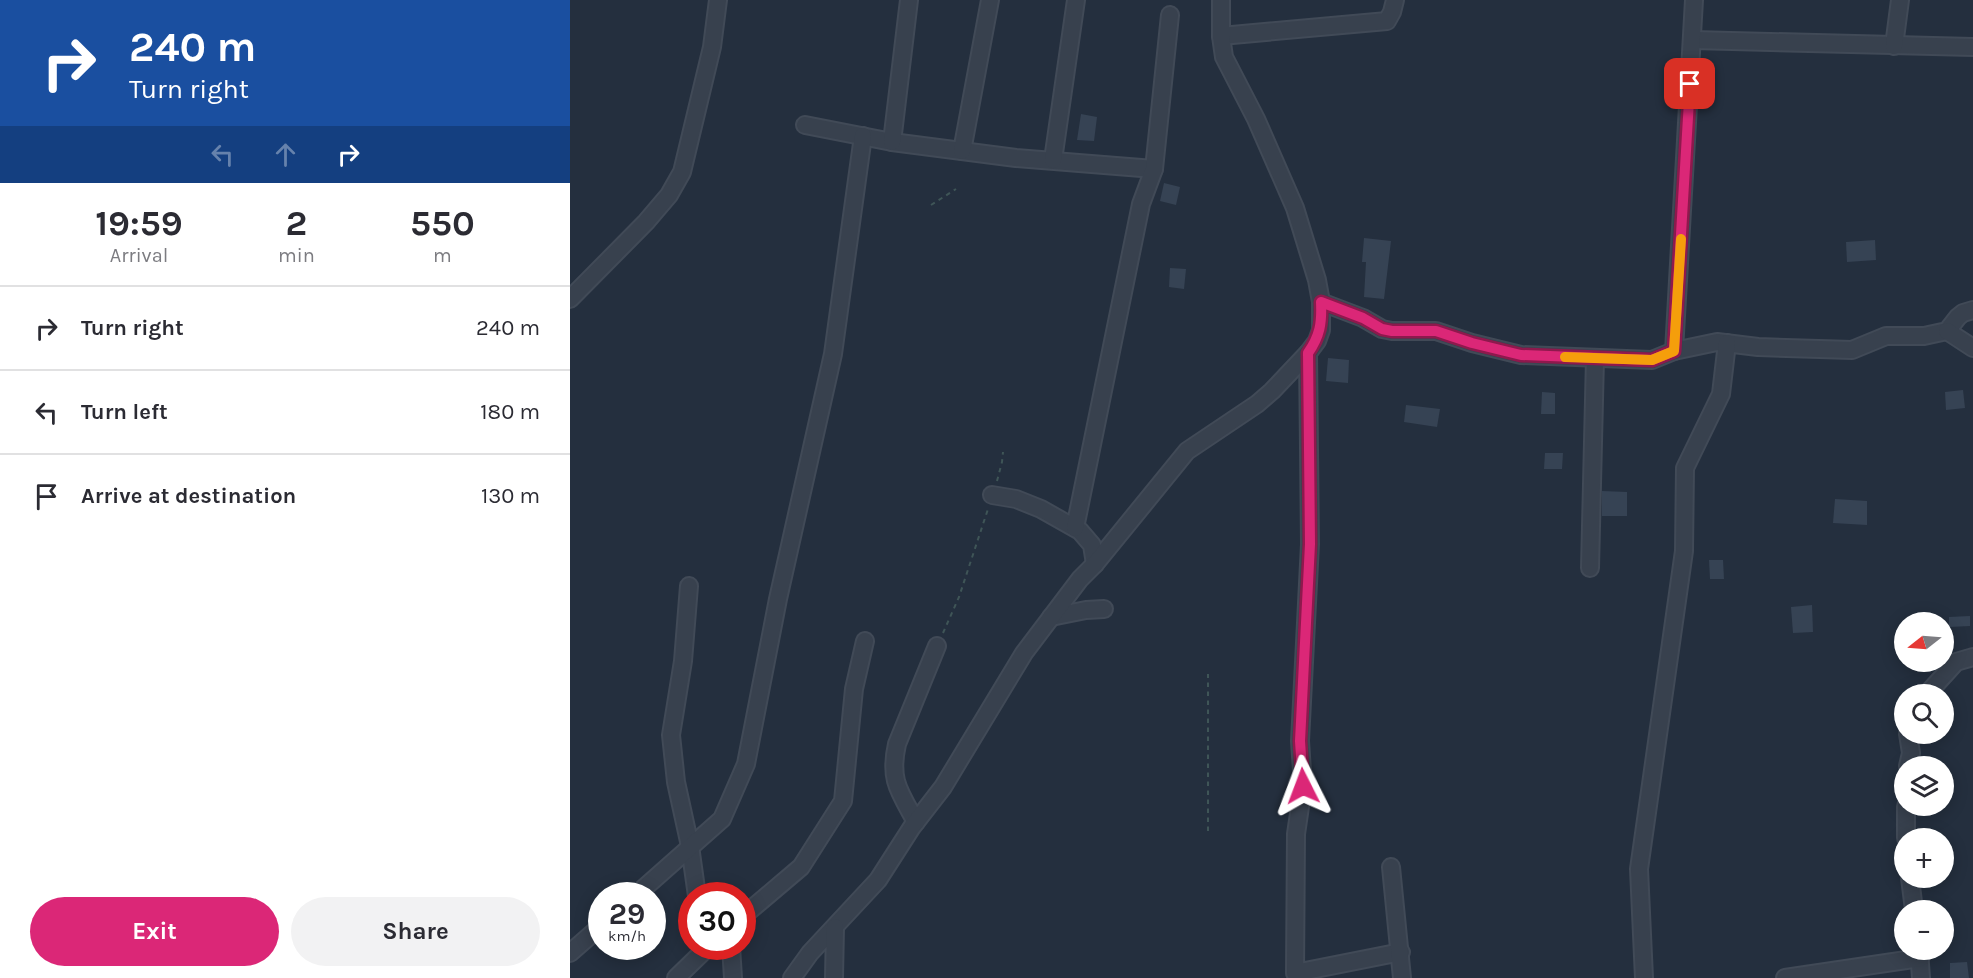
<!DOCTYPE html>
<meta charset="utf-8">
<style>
body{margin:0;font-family:Karla,sans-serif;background:#f2f2f3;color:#2b2b33;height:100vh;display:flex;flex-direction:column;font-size:22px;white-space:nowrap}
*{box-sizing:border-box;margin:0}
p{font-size:20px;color:#7c7c81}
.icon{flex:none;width:33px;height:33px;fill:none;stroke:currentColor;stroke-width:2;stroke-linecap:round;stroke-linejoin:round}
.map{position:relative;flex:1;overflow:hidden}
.details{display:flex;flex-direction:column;background:#fff;width:570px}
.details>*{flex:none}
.banner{background:#1a4fa0;color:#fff;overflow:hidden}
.needle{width:39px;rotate:253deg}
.controls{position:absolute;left:1324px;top:612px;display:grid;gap:12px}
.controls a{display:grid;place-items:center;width:60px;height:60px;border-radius:50%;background:#fff;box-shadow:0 3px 15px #0003;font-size:30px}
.speed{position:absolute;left:18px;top:882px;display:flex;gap:12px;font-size:30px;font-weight:700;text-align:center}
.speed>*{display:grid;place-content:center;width:78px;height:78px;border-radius:50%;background:#fff;box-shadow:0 3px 15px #0003;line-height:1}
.speed small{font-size:15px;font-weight:400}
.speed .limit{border:9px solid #d22;background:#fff;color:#111}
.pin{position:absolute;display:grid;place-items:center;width:51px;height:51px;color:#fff;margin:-26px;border-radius:12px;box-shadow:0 3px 9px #0006}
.me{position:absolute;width:66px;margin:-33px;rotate:357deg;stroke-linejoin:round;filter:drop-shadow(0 0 4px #0008)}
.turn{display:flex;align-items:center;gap:21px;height:126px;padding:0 30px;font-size:27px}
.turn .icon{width:78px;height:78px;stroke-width:2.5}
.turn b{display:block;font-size:42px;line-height:51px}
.lanes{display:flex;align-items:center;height:57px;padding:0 30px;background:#0003;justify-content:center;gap:30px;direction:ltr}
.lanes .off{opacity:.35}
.eta{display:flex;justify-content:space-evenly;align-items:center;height:102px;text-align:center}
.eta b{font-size:36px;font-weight:700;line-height:42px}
.action{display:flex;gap:12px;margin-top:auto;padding:12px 30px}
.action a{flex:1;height:69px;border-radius:36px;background:#db2777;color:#fff;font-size:24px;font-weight:700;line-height:69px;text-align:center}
.action a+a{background:#f2f2f3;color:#2b2b33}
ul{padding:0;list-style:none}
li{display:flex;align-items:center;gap:18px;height:84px;padding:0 30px;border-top:2px solid #e1e1e2}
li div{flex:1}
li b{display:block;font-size:22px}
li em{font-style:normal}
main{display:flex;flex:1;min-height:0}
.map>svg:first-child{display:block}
.building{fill:#364354}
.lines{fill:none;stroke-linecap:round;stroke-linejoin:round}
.street-casing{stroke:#414a57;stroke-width:20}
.path{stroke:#3f5557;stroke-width:2;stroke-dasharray:4.5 4.5;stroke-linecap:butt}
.street{stroke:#38414e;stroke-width:16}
.route-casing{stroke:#8e194d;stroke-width:15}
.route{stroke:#db2777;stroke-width:10}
.slow{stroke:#f59e0b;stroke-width:10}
</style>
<main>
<section class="details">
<div class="banner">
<div class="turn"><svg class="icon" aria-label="right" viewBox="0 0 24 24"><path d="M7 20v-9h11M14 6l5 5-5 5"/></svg><div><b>240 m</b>Turn right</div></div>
<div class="lanes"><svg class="icon off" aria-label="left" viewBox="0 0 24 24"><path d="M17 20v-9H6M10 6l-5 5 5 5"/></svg><svg class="icon off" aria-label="ahead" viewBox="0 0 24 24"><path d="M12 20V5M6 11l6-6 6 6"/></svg><svg class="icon" aria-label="right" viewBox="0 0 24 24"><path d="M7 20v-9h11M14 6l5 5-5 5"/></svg></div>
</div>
<div class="eta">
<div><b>19:59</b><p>Arrival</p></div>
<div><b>2</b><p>min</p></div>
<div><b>550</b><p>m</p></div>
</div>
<ul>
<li><svg class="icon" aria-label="right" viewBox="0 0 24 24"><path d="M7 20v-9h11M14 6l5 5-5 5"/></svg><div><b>Turn right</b></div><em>240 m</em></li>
<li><svg class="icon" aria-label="left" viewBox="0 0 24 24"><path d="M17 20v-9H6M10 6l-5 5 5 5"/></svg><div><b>Turn left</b></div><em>180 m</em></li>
<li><svg class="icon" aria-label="arrive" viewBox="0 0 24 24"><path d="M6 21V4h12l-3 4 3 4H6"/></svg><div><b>Arrive at destination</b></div><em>130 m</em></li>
</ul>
<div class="action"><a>Exit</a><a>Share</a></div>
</section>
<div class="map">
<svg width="1403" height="978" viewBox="0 0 1403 978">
<rect width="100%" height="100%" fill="#242f3e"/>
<g class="building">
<path d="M511 114 527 117 524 141 507 140Z"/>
<path d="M594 183 610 187 606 205 590 201Z"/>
<path d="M794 238 821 241 814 299 794 297 796 262H792Z"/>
<path d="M1305 240 1306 260 1277 262 1276 242Z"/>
<path d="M600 268 616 269 614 289 599 287Z"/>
<path d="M758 358 779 360 778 383 756 381Z"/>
<path d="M1393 390 1395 408 1376 410 1375 392Z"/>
<path d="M972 392 985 393V414H971Z"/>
<path d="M836 405 870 409 867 427 834 422Z"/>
<path d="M975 453H993L992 469H974Z"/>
<path d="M1032 491 1057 492V516H1032Z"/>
<path d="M1265 499 1297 501V525L1263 523Z"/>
<path d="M1139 560H1153L1154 579H1140Z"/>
<path d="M1242 605 1243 632 1223 633 1221 607Z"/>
<path d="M1400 616V626L1379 627V617Z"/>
<path d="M1397 962 1399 978H1380V963Z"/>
</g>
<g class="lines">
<g class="street-casing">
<g id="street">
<path d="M651 36 817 21 822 12 825 0"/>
<path d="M1123 40 1403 47"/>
<path d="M1324 46 1330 0"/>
<path d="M235 125 322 142 446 158 584 169"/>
<path d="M322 142 339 0"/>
<path d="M392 151 420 0"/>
<path d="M483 160 506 0"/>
<path d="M0 299 76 222 99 195 112 172 142 47 148 0"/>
<path d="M751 302 793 318 812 329 822 331H866L902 343 951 355 1082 360 1104 351 1147 342 1188 347 1282 350 1316 336H1354L1377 331 1388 317 1393 313 1403 310"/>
<path d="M1377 331 1403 348"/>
<path d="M1104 351 1124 0"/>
<path d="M738 353 740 544 730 741 733 786 726 834 725 973 831 952"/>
<path d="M422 495 446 499 471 509 510 531 522 545 525 564"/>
<path d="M505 528 571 204 584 169 600 15"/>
<path d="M1020 568 1025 358"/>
<path d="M119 586 113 661 101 735 106 782 120 846 127 896"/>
<path d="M481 617 516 610 534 609"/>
<path d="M1357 694 1386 662 1403 657"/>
<path d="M1338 734 1341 753 1338 766"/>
<path d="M1336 806V838"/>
<path d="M346 822C329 791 319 780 327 744L367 646"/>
<path d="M821 867 832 978"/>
<path d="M1340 878 1344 910"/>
<path d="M65 896 152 819 176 764 208 599 263 354 293 136"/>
<path d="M172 917 231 867 273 801 284 689 295 641"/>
<path d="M161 946 163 978"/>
<path d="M1349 950 1351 978"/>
<path d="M0 953 32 925"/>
<path d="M106 978 139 946"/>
<path d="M222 978 240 953 308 880 342 827 373 787 454 653 510 579 525 564 617 451 687 404 702 391 738 353 747 341 751 330V302L747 280 725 208 686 119 654 57 651 36V0"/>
<path d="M264 978 265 927"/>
<path d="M1074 978 1069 869 1114 551 1115 468 1151 394 1157 343"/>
<path d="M1215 978 1350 958"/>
</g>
</g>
<g class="path">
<path d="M361 205 386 189"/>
<path d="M427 481 432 462 433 452"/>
<path d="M373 633 389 597 418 509"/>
<path d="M638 831V674"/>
</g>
<use href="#street" class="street"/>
</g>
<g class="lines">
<g class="route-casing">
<path id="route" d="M733 786 730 741 740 544 738 353C750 336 752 323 751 302L793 318 812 329 822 331H866L902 343 951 355 1082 360 1104 351 1120 84"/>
</g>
<use href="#route" class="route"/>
<path class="slow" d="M995 357 1082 360 1104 351 1111 239"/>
</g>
</svg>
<div class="controls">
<a><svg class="needle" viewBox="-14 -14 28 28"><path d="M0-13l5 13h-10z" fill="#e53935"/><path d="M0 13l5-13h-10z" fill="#7c7c81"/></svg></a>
<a><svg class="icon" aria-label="search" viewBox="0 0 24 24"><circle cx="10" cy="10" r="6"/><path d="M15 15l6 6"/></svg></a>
<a><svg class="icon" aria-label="layers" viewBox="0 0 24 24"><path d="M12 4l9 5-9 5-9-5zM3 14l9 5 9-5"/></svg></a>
<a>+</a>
<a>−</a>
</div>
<div class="speed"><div>29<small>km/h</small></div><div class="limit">30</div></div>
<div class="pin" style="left:1120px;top:84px;background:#d93025"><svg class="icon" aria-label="arrive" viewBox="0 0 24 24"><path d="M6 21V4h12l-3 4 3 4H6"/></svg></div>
<svg class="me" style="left:733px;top:786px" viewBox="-20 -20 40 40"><path d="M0-17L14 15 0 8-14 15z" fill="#db2777" stroke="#fff" stroke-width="4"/></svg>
</div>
</main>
